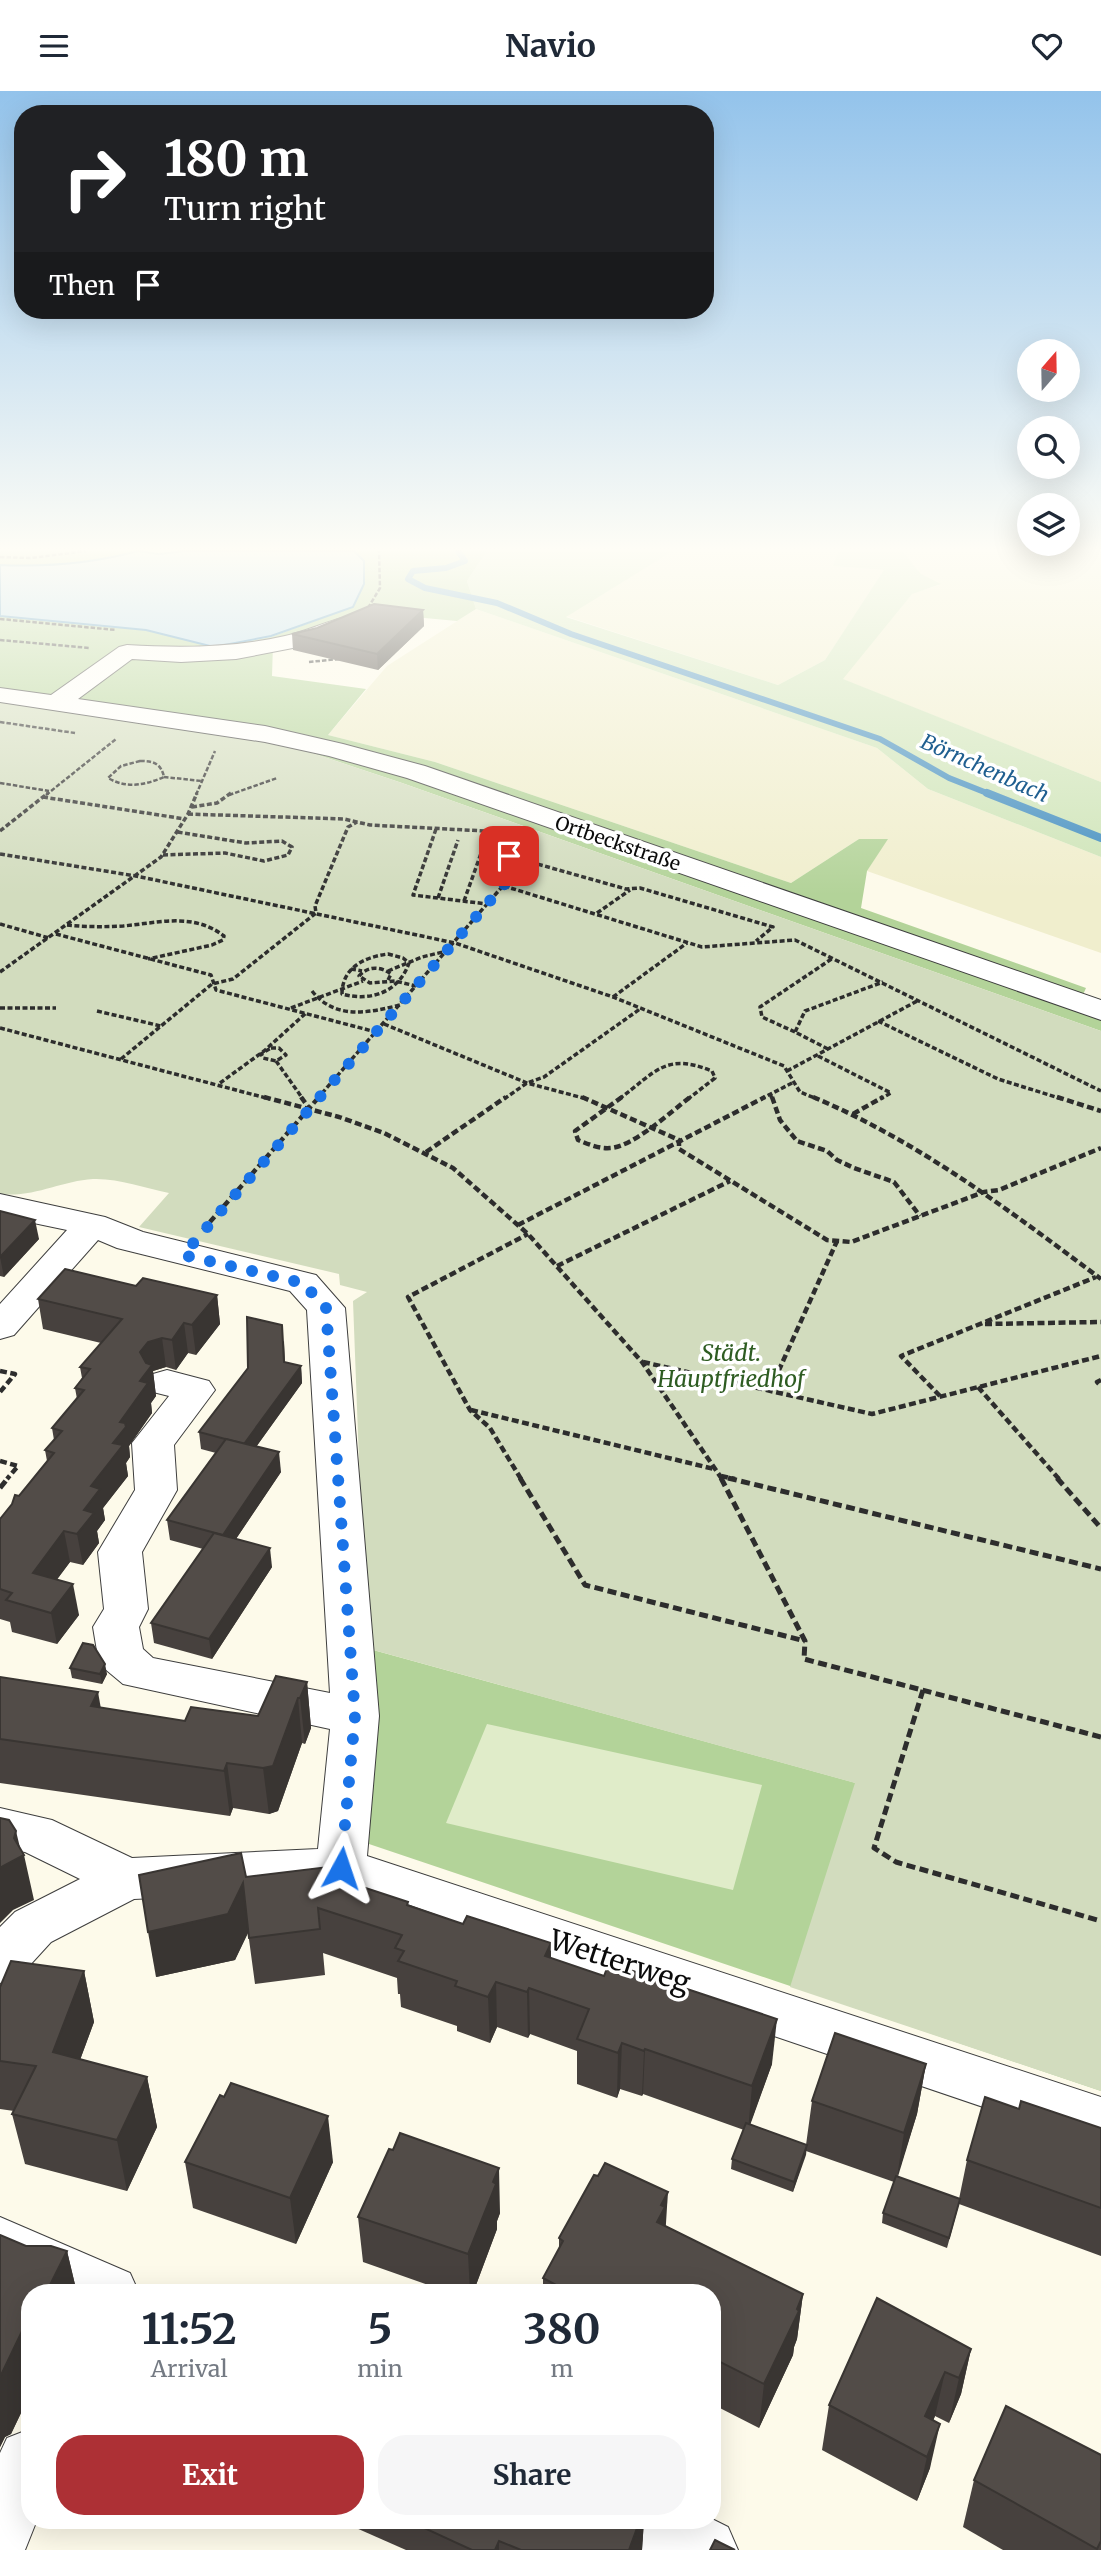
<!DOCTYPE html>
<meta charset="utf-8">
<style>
body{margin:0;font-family:Merriweather,serif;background:#f6f6f7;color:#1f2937;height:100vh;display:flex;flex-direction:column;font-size:26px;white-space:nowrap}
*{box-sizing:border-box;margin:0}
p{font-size:23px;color:#747a83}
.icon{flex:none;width:38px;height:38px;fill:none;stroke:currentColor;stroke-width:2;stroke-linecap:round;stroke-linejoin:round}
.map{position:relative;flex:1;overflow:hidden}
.side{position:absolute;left:21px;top:2193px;width:700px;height:245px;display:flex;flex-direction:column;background:#fff;border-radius:28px;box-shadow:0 7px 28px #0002}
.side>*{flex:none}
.guide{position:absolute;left:14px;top:14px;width:700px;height:214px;border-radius:28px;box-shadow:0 7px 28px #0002;background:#202124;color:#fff;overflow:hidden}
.needle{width:46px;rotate:20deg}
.fabs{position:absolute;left:1017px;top:248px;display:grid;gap:14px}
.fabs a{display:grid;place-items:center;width:63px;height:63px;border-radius:50%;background:#fff;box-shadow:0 7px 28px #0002;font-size:35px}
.pin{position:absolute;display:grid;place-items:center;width:60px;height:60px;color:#fff;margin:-30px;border-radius:14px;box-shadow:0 4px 10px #0006}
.me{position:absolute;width:77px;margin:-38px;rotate:5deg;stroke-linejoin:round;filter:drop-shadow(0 0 5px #0008)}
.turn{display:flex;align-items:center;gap:24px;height:147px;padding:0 35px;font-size:32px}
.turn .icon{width:91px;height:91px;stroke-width:2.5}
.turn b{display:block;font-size:49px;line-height:60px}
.then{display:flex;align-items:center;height:66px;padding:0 35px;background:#0003;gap:14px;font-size:26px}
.eta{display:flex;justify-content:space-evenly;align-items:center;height:119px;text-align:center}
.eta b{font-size:42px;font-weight:700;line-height:49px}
.primary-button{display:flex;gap:14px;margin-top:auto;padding:14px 35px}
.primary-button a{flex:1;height:80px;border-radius:28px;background:#ad3035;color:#fff;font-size:28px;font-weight:700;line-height:80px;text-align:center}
.primary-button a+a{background:#f6f6f7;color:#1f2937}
header{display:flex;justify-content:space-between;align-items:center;height:91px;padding:0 35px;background:#fff;font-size:32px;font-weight:700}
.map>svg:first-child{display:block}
.farmland{fill:#f0eecd}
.green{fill:#cee4b8}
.forest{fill:#b3d399}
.cemetery{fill:#d2dcbe}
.pitch{fill:#e0ecc9}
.water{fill:#b4d9f0;stroke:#418dc0;stroke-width:2}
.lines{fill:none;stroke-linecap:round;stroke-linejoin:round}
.stream-far1{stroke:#418dc0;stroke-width:6}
.stream{stroke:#418dc0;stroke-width:8}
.minor-casing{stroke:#3e3e3e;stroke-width:2}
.path-far3{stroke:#2d2d2d;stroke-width:2.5;stroke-dasharray:4.5 2;stroke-linecap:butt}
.path-far2{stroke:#2d2d2d;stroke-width:3.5;stroke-dasharray:5 2.5;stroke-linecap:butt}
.path-far1{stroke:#2d2d2d;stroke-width:4.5;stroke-dasharray:7 3.5;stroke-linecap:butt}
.path{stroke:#2d2d2d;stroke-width:5;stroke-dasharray:9 4.5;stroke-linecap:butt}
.minor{fill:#fff;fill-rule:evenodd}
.wall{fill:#47413e}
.shaded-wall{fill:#393532}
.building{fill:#524c48;stroke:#393532;stroke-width:2}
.route{stroke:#1a73e8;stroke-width:12;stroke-dasharray:0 21.6}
.labels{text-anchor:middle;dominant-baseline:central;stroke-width:7;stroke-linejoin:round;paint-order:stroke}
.far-street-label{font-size:19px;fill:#0b0b0b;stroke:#fff}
.far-water-label{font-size:21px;font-style:italic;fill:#205f90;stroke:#fff}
.park-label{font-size:23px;font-style:italic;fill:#2e5c22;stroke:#fff}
.near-street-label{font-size:28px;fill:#0b0b0b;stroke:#fff}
</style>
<header><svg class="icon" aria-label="menu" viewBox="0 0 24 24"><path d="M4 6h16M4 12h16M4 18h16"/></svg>Navio<svg class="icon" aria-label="heart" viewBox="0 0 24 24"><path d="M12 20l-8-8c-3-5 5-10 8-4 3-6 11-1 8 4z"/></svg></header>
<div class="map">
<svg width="1101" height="2459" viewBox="0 0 1101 2459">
<rect width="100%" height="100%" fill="#fdfaea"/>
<g class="farmland">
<path d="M673 460H839L834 475 885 479 825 569 778 594 565 525Z"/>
<path d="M902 460H1101V691L842 588 912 502 940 494 921 484Z"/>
<path d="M476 518 877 657 928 698 1101 766V862L867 780 887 748H859L791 792 435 671 328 644 387 575Z"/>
</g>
<path class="green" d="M487 460H673L566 526 778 594 825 569 884 479 833 475 839 460H902L921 483 941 493 912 503 843 588 1101 691V766L928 698 877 657 476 518 467 490Z"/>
<g class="forest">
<path d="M0 460H138C94 472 46 476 0 474Z"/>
<path d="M354 460H487L467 490 476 518 457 530 360 521 273 553 272 585 366 598 328 644 435 671 791 792 859 748H888L867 780 861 817 1086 897 1081 908 1101 924V940L402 692 264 646 0 600V525L146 539 214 556 271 546 353 516 364 470Z"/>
<path d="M366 1557 856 1692 1101 2000 369 1753 370 1637Z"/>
</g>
<path class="cemetery" d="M0 606 264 646 402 692 1101 940V2000L790 1896 855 1692 366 1557 353 1210 367 1201 340 1194 339 1183 139 1136 169 1102C144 1097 118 1087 93 1088 61 1090 33 1107 0 1103Z"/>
<path class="pitch" d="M487 1633 762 1694 733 1799 446 1732Z"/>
<path class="water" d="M138 460 159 463 185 460H354L364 470V493L353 516 271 545 214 556 146 539 0 525V474C46 476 94 472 138 460Z"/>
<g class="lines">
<path class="stream-far1" d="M458 460 465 470 446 477 413 480 408 488 425 497 497 512 571 543 880 648 949 687 992 704"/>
<path class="stream" d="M987 702 1101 747"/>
<g class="minor-casing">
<g id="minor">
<path d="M342 527 350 529 354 534 350 539 298 556 236 568 181 571 132 568 78 608 265 635 343 653 425 675 1101 909V929L407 687 329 665 265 651 0 611V597L51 604 119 556 127 554C180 557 233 557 285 545 304 541 323 532 342 527Z"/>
<path d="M0 1103 105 1126 143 1141 316 1184 345 1217 379 1625 367 1765 1101 2006V2056L341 1798 134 1808 51 1851 19 1886 0 1892V1836L15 1821 80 1788 25 1761 0 1757V1717L52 1729 132 1767 318 1758 330 1638 123 1593 105 1578 98 1566 93 1536 104 1518 98 1461 135 1399 132 1352 169 1305 153 1301 147 1292 153 1283 167 1279 209 1290 215 1299 174 1354 177 1399 142 1461 148 1518 139 1536 143 1558 153 1567 330 1602 307 1219 290 1200 117 1157 98 1149 14 1244 0 1248V1213L67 1139 0 1125Z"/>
<path d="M0 2126 130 2182 139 2202H41L0 2183Z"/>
<path d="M30 2338V2429H37L25 2459H0V2362L7 2347Z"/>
<path d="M712 2428 728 2436 738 2459H636L622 2452 612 2429Z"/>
</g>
</g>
<g class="path-far3">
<path d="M0 466 31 467 86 460"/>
<path d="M368 517 380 497 379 460"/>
<path d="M0 528 116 539"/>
<path d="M0 549 90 557"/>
<path d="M309 571 339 568"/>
<path d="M0 631 75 642"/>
<path d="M140 670C153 670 161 672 164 686 145 694 127 698 108 687L121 675Z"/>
<path d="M164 686 202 690"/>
<path d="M0 692 49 700"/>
<path d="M46 704 116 648"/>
<path d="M196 704 215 660"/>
<path d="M229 704 277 687"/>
</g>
<g class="path-far2">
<path d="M43 706 185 728"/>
<path d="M192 716 217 712 231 702"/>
<path d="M188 723 344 728 370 734 505 741"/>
<path d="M436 738 413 804 487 813"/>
<path d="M0 740 48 702"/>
<path d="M0 763 136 785 455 852 613 906 784 975 800 1001 817 1008"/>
<path d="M163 764 225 762 264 770 288 764 292 756 282 750 246 752 177 741"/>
<path d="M509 765 626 798 640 797 773 836 756 850"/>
<path d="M504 795 702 856 795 849 1101 1000"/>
<path d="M438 807 458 749"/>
<path d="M464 810 489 740"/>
<path d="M597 822 630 799"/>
<path d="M0 833 49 847"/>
<path d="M67 834C85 836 104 836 123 835 158 832 193 821 224 845L223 849 212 854 148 868"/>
<path d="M56 843 211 884 216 899 376 941"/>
<path d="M388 863 403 867 409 872C399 901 371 911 342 903 342 877 364 866 388 863Z"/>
<path d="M351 878 362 880"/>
<path d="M388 880 422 866 447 860"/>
<path d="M0 881 161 766 188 723 197 702"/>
<path d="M388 889 391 883C380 875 368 875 359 885L370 892 395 890 416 895"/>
<path d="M312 900C335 929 368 922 400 914"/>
<path d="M613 906 687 852"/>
<path d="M0 917H56"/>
<path d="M291 917 363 890"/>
<path d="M97 920 161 935"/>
<path d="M878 930 998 988 1062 1008"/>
<path d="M384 933 527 992 587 1008"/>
<path d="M0 937 270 1008"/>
<path d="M795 941 762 926 760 916 833 867"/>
<path d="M271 957H279L286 964 276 970 263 967 261 963Z"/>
<path d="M828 958 795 941 805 920 883 891"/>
<path d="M818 965 891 1002 880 1008"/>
<path d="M121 968 212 893 233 888 316 822 315 815 348 736 357 731"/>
<path d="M276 970 303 1008"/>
<path d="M787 980 919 909"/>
<path d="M220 992 264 960 306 922"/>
<path d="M770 1002 772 1008"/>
<path d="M317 1008 508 789 509 765 517 742"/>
<path d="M504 1008 527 992 544 986 640 918"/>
<path d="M619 1008C656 981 665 961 712 980L715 987 688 1008"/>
<path d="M761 1008 794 991"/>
</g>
<g class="path-far1">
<path d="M264 1006 339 1026 384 1042 453 1077 528 1143 642 1271 722 1388"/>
<path d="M301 1006 309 1017"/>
<path d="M582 1006 679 1049V1058L827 1149 851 1151 984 1101 999 1099 1101 1057"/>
<path d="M622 1006 575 1040 578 1049C588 1053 599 1058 610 1057 633 1056 672 1020 690 1006"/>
<path d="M772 1006 780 1029 797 1050 827 1060 837 1069 854 1077 894 1091 920 1125"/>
<path d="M813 1006C918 1050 1010 1120 1101 1188"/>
<path d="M1057 1006 1101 1020"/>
<path d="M853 1023 883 1006"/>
<path d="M426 1061 506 1006"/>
<path d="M518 1134 765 1006"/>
<path d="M203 1139 319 1006"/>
<path d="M557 1175 730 1090"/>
<path d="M985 1233 1101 1231"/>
<path d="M643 1271 872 1323 1101 1265"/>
<path d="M0 1280 15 1283 0 1301"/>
<path d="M1101 1289 1097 1291 1101 1295"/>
<path d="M978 1296 1059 1388"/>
<path d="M770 1299 837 1150"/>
<path d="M940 1305 901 1265 1096 1186"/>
<path d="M471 1319 714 1378"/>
<path d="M0 1370 18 1375 7 1388"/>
<path d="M721 1385 735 1388"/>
<path d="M521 1388 490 1337 470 1319 408 1206 528 1143"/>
</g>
<g class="path">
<path d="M520 1387 585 1494 805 1550"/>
<path d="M721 1387 805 1550 804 1568 1101 1646"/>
<path d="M728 1387 1101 1478"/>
<path d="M1057 1387 1101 1437"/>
<path d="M0 1397 8 1387"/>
<path d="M923 1599 874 1757 896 1771 1101 1830"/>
</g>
<use href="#minor" class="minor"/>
</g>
<g class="wall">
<path d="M423 519 424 535 378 579 293 559 292 543 317 537Z"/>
<path d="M0 1120 39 1148 4 1186 0 1185Z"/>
<path d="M136 1195 217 1204 220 1233 196 1264 188 1262 176 1279 166 1276 153 1280 156 1305 151 1312 152 1322 129 1355 130 1366 126 1372 128 1385 103 1417 105 1429 97 1440 99 1452 83 1474 70 1471 57 1488 79 1524 57 1553 12 1541 10 1531 0 1528V1428L47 1370 45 1359 54 1349 52 1337 77 1308 75 1297 82 1287 80 1276 101 1252 43 1238 38 1208Z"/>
<path d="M284 1250 285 1271 301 1275 302 1292 256 1356 281 1381 236 1448 272 1476 212 1568 154 1552 151 1532 203 1458 170 1449 167 1429 216 1362 201 1358 199 1341 248 1277Z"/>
<path d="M70 1577 107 1583 102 1593 72 1587Z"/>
<path d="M0 1586 101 1617 185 1630 258 1625 307 1591 311 1637 305 1653 302 1652 278 1720 269 1723 233 1717 230 1725 0 1692Z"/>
<path d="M329 1785 463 1833 551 1852V1867L772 1973 750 2033 806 2054 812 2010 926 1973 917 2023 897 2086 959 2108 967 2069 1019 2018 1101 2037V2165L959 2113 947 2157 882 2132 883 2122 894 2091 806 2060 793 2101 731 2078 732 2068 744 2039 643 2003 642 2005 620 1998 617 2007 577 1993V1960L530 1943 528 1947 497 1936 490 1952 457 1940V1935L401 1916 400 1903H398L397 1887 323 1862 325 1884 255 1893 248 1841 235 1869 156 1886 246 1786Z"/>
<path d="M84 1880 94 1931 80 1969 147 1986 157 2036 127 2100 25 2073 12 2023 14 2020 0 2018V1896Z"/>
<path d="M185 2071H333L296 2153 193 2117Z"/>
<path d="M500 2122 497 2130V2138L473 2202H451L363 2171 358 2126Z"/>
<path d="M666 2135 803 2203 797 2248 794 2256 793 2264 759 2337 712 2313V2202H543V2187L559 2158V2147Z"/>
<path d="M0 2144 26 2155 67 2160 77 2202H30V2303L11 2343 5 2346 0 2356Z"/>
<path d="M971 2258 961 2303 949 2332 935 2325 933 2330 930 2377 917 2410 822 2359 829 2314Z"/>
<path d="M1101 2364V2459H1003L963 2436 974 2389Z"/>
<path d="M338 2429H644L642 2459H406Z"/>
</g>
<g class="shaded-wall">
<path d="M423 519 424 535 378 579 377 563Z"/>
<path d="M35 1129 39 1148 4 1186 0 1166Z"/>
<path d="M217 1204 220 1233 196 1264 192 1234Z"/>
<path d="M184 1232 188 1262 176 1279 172 1249Z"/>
<path d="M162 1247 166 1276 153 1280 156 1305 151 1312 152 1322 129 1355 130 1366 126 1372 128 1385 103 1417 105 1429 97 1440 99 1452 83 1474 77 1443 91 1395 113 1352 120 1331 140 1290V1261L148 1251Z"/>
<path d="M301 1275 302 1292 246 1370 244 1353Z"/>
<path d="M279 1361 281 1381 225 1464 223 1444Z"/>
<path d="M64 1440 70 1471 39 1513 33 1482Z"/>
<path d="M270 1457 272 1476 212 1568 209 1548Z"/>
<path d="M73 1493 79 1524 57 1553 51 1522Z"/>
<path d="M105 1573 107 1583 102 1593 100 1583Z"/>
<path d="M307 1591 311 1637 305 1653 300 1607Z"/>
<path d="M98 1601 106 1646 91 1615Z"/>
<path d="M298 1607 302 1652 278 1720 269 1723 263 1677Z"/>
<path d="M227 1672 233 1717 230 1725 224 1680Z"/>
<path d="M16 1740 22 1765 24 1764 34 1809 13 1819 0 1832V1777Z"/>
<path d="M243 1792 250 1838 235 1869 156 1886 148 1841Z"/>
<path d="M551 1852V1897L545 1865Z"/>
<path d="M84 1880 94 1931 64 2012 53 1961Z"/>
<path d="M496 1891 497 1936 490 1952 488 1906Z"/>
<path d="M529 1897 530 1943 528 1947 527 1901Z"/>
<path d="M777 1928 772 1973 748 2040 752 1995Z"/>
<path d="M622 1952 620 1998 617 2007 618 1962Z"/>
<path d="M645 1958 643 2003 642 2005 644 1960Z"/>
<path d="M926 1973 917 2023 896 2092 904 2042Z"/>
<path d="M147 1986 157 2036 127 2100 117 2049Z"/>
<path d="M328 2025 333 2071 296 2153 290 2107Z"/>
<path d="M807 2054 806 2064 793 2101 794 2091Z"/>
<path d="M499 2077 500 2122 497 2130V2138L473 2202H470L468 2163 493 2091Z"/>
<path d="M668 2101 665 2147 657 2131 661 2114Z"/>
<path d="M67 2160 77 2202H46Z"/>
<path d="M803 2203 797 2248 794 2256 793 2264 759 2337 764 2293Z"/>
<path d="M24 2236 30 2255V2303L11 2343 5 2346 0 2356V2286Z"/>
<path d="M971 2258 961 2303 949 2332 959 2287Z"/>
<path d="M945 2281 935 2325 919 2362 925 2325Z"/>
<path d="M940 2333 930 2377 917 2410 927 2366Z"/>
<path d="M640 2429H644L642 2459H629Z"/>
<path d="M499 2450V2459H495Z"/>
</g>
<g class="building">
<path d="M374 513 423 519 377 563 292 543 317 537Z"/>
<path d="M0 1120 35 1129 0 1166Z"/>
<path d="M65 1178 136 1195 143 1187 217 1204 192 1234 184 1232 172 1249 162 1247 148 1251 140 1261 146 1272 152 1274 140 1290 148 1292 120 1331 125 1332 126 1336 113 1352 123 1354 91 1395 100 1398 84 1419 94 1422 77 1443 64 1440 33 1482 73 1493 51 1522 6 1509 12 1502 0 1498V1428L12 1413 15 1404 19 1405 54 1362 45 1359 62 1340 52 1337 84 1299 75 1297 90 1278 80 1276 122 1228 38 1208Z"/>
<path d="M247 1226 282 1234 284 1271 301 1275 244 1353 199 1341 248 1277Z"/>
<path d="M226 1348 279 1361 223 1444 167 1429Z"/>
<path d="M214 1442 270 1457 209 1548 151 1532Z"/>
<path d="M83 1552 93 1554 105 1573 100 1583 70 1577Z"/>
<path d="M276 1585 307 1591 300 1607H298L273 1675 263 1677 227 1672 224 1680 0 1648V1586L98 1601 91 1615 185 1630 191 1616 258 1625Z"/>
<path d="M0 1727 9 1729 16 1740 14 1747 24 1764 3 1775 0 1777Z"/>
<path d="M241 1762 246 1786 328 1776 329 1785 408 1811 407 1814 463 1833 467 1825 551 1852 545 1865 604 1885 609 1872 777 1928 752 1995 645 1958 644 1960 622 1952 618 1962 577 1948 589 1918 529 1897 527 1901 496 1891 488 1906 455 1895 457 1890 398 1870 404 1860 395 1857 402 1844 318 1817 320 1838 249 1847 243 1792 228 1823 148 1841 139 1784Z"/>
<path d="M11 1870 84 1880 53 1961 147 1986 117 2049 12 2023 36 1975 0 1970V1896Z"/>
<path d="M835 1942 926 1973 904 2042 812 2010Z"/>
<path d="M231 1992 328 2025 290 2107 185 2071 220 2004 224 2006Z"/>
<path d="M985 2006 1019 2018 1021 2010 1101 2037V2117L967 2069Z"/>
<path d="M746 2032 807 2054 794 2091 732 2068Z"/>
<path d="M400 2042 499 2077 493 2091 496 2093 468 2163 358 2126 389 2058 393 2059Z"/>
<path d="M605 2072 668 2101 661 2114 665 2116 657 2131 803 2203 797 2218 799 2220 764 2293 712 2267V2202H571L543 2187 563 2150 559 2147 594 2084 598 2085Z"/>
<path d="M896 2085 960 2108 949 2147 883 2122Z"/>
<path d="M0 2144 26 2155H51L67 2160 46 2202H30V2236L29 2238 24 2236 0 2286Z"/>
<path d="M877 2207 971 2258 959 2287 945 2281 925 2325 940 2333 927 2366 829 2314Z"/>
<path d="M1006 2315 1101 2364V2450L1097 2458 974 2389Z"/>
<path d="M410 2429H640L629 2459H521L499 2450 495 2459H472L409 2430Z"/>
<path d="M715 2449 735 2459H710Z"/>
</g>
<linearGradient id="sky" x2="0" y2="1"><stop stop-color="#93c3eb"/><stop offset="0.57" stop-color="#fefdf6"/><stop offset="1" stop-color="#fefdf6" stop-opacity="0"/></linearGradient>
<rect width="1101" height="804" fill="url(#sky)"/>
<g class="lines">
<path class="route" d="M341 1777 355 1625 326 1217 303 1192 183 1164 508 789 509 765"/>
</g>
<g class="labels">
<g class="far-street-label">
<text transform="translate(618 752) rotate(19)">Ortbeckstraße</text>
</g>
<g class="far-water-label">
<text transform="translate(985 677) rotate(24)">Börnchenbach</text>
</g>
<g class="park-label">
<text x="731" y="1261">Städt.<tspan x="731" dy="26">Hauptfriedhof</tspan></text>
</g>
<g class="near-street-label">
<text transform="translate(620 1870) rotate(18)">Wetterweg</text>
</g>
</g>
</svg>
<div class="fabs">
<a><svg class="needle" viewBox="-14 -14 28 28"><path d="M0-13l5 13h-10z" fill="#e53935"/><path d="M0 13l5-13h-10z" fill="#747a83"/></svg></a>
<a><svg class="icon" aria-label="search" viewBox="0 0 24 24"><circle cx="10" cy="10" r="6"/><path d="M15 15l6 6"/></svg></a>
<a><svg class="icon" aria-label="layers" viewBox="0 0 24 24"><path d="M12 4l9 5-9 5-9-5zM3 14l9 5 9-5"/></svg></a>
</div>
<div class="pin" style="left:509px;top:765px;background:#d93025"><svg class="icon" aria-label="arrive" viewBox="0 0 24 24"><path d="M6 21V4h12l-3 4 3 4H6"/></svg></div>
<svg class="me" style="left:341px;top:1777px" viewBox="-20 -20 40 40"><path d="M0-17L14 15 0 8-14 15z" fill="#1a73e8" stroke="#fff" stroke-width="4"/></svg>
<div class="guide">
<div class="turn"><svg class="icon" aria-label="right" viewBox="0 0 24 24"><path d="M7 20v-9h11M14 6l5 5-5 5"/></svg><div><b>180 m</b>Turn right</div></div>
<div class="then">Then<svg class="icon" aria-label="arrive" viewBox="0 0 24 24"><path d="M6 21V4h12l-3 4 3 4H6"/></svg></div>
</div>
<section class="side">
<div class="eta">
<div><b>11:52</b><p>Arrival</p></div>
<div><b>5</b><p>min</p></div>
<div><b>380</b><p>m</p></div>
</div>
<div class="primary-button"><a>Exit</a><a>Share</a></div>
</section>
</div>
